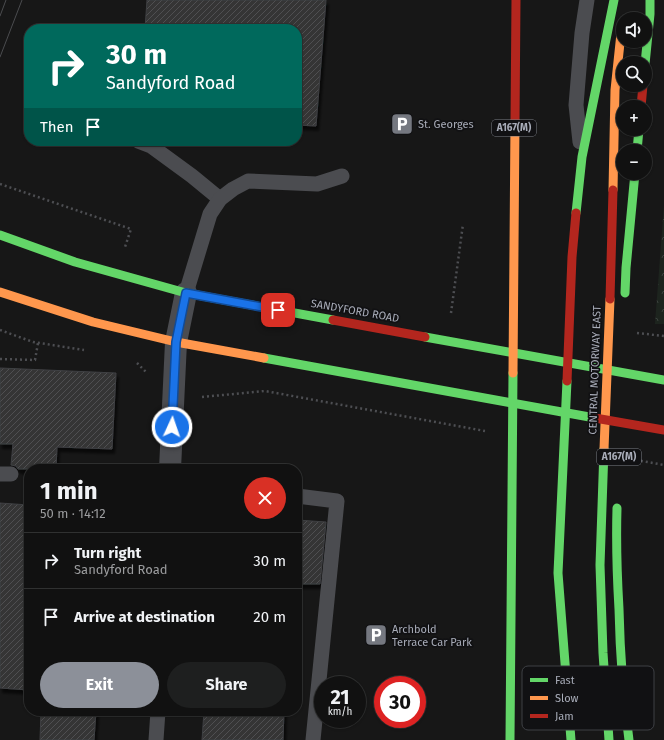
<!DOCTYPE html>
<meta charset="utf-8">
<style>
body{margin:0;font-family:"Fira Sans",sans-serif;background:#1e1f1f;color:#f1f3f6;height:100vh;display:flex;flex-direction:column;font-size:15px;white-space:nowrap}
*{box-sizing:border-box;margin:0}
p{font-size:13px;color:#9c9d9f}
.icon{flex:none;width:22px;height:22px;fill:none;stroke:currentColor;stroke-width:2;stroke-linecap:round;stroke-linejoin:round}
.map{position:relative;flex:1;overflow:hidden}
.sheet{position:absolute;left:24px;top:464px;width:278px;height:252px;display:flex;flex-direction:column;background:#111;border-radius:16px;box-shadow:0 1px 3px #0004,0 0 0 1px #303131}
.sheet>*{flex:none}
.hud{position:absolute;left:24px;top:24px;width:278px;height:122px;border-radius:16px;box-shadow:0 1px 3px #0004,0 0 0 1px #303131;background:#00695c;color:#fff;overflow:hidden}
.fabs{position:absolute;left:616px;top:12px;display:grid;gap:8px}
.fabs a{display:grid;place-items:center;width:36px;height:36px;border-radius:50%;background:#111;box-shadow:0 1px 3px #0004,0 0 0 1px #303131;font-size:20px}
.speed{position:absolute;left:314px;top:676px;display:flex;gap:8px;font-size:20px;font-weight:700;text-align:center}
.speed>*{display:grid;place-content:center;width:52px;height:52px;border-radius:50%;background:#111;box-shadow:0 1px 3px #0004,0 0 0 1px #303131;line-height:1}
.speed small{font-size:10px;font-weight:400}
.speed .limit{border:6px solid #d22;background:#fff;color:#111}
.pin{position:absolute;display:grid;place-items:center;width:34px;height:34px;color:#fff;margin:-17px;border-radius:8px;box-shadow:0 2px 6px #0006}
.me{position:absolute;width:44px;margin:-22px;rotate:3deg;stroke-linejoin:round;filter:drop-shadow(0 0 3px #0008)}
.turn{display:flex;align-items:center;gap:14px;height:84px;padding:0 16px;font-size:18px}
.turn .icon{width:52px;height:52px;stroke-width:2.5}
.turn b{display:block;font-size:28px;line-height:34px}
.then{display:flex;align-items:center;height:38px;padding:0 16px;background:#0003;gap:8px;font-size:15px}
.round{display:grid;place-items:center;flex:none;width:42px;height:42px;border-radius:21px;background:#1e1f1f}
.headline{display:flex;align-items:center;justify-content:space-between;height:68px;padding:0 16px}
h1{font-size:24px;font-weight:700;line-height:30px}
.primary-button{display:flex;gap:8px;margin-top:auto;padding:8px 16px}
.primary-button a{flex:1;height:46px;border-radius:24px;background:#8c9099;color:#fff;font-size:16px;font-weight:700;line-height:46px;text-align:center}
.primary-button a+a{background:#1e1f1f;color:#f1f3f6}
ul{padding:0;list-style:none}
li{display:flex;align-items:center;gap:12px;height:56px;padding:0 16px;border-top:1px solid #303131}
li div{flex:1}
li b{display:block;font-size:15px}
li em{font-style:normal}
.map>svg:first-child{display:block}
.forest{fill:url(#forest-crowns)}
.building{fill:url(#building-hatch);stroke:#3f4043;filter:url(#shadow)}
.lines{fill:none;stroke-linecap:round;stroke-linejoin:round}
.path{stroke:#4d4e52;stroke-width:2.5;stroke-dasharray:2 3;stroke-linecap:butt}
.lane{stroke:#4b4c50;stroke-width:15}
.street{stroke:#4b4c50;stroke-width:22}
.fast{stroke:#63d668;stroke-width:9}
.slow{stroke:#ff974d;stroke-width:9}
.jam{stroke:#b3261e;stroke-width:9}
.tram{stroke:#4b4c4f;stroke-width:1}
.route-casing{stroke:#114b97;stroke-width:10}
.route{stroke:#1a73e8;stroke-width:7}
.labels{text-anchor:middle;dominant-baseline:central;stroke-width:3.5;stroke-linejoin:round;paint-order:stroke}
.shield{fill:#111113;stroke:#7b7e86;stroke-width:1}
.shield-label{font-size:10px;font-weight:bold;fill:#a8acb8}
.poi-label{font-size:11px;fill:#a8acb8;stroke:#111113;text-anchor:start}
.street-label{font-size:11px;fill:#a8acb8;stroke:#111113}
.key{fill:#111113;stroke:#3e4045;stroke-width:1}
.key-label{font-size:11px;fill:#a8acb8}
</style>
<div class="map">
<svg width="664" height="740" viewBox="0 0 664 740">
<defs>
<pattern id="forest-crowns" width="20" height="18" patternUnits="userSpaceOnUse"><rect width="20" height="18" fill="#1d241e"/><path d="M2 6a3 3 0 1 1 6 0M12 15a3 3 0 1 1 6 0" fill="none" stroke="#3b413d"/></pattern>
<pattern id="building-hatch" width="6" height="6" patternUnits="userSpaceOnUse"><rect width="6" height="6" fill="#353536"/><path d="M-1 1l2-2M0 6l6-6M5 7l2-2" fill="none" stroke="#4f5051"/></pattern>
<filter id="shadow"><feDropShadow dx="2.5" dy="4.5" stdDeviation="1" flood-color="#0009"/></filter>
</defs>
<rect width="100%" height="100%" fill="#171717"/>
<path class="forest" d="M664 205V324H655Z"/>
<g class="building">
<path d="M147 0H326L316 126 297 125V29H145Z"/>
<path d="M0 368 116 373 112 449 57 447 56 469H18L16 466 11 465 13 444H0Z"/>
<path d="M0 503 29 505V690L0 688Z"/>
<path d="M297 520 326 522 320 584H297Z"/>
<path d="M41 711H96L94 740H40Z"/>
<path d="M204 711H284L283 740H202Z"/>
</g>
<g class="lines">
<g class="path">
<path d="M0 184 131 229 125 247"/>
<path d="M451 313 463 224"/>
<path d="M0 330 33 342 84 350"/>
<path d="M637 333 664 336"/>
<path d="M0 359 35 360 38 343"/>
<path d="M137 363 146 372"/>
<path d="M202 397 265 391 485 431"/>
<path d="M631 459 664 465"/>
</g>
<g class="lane">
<path d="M138 141 151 146 192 176 220 199"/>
<path d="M580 142 576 105 582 33 587 0"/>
<path d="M186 293 210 214 220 199 233 189 248 181 317 184 342 176"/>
<path d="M0 474H11"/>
<path d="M297 496 337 501 313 740"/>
<path d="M156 740 158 711"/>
</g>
<path class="street" d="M170 469 176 342 186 293"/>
<g class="fast">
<path d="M645 64 650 14V0"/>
<path d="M637 151 639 129"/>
<path d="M576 213 582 157 614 0"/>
<path d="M0 235 75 262 186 293 333 320"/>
<path d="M625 293 626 268 635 173"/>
<path d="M425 337 664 380"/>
<path d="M264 358 595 418"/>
<path d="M567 381 558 573 571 740"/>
<path d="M604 449 600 565 603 653 609 740"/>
<path d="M617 508C616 542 617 575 619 609 620 653 623 696 629 740"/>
<path d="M510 740 513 373"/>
</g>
<g class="slow">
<path d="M613 190 615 90 622 24"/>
<path d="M0 292 93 322 176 342 264 358"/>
<path d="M513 373 515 121"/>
<path d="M604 449 610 299"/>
</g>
<g class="jam">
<path d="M641 107 643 85"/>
<path d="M515 121 516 0"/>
<path d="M610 299 613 190"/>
<path d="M333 320 425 337"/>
<path d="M567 381 572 257 576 213"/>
<path d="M595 418 664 430"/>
</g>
<g class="tram">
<path d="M0 16 6 0"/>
<path d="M0 57 22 0"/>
</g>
</g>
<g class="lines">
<g class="route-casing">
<path id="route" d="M172 427 176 342 186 293 278 310"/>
</g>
<use href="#route" class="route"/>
</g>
<defs>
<g id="parking-square" transform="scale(1.15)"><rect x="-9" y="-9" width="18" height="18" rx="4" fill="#757880" stroke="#111113"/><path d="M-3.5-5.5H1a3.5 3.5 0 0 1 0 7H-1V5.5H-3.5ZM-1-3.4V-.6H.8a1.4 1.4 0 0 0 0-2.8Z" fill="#fff"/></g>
</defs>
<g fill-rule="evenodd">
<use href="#parking-square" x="402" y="124"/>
<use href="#parking-square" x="376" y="635"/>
</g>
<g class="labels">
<g class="shield">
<rect x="492" y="120" width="44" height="16" rx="3"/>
<rect x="597" y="449" width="44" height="16" rx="3"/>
</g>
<g class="shield-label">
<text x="514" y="128">A167(M)</text>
<text x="619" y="457">A167(M)</text>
</g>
<g class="poi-label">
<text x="418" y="124">St. Georges</text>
<text x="392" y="629">Archbold<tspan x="392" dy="13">Terrace Car Park</tspan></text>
</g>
<g class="street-label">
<text transform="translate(355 311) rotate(10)">SANDYFORD ROAD</text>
<text transform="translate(595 370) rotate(-88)">CENTRAL MOTORWAY EAST</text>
</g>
</g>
<rect x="522" y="666" width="132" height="64" rx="6" class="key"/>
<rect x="530" y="678" width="18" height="4" fill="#63d668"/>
<rect x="530" y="696" width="18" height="4" fill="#ff974d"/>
<rect x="530" y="714" width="18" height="4" fill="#b3261e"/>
<g class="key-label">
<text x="555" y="684">Fast</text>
<text x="555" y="702">Slow</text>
<text x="555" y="720">Jam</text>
</g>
</svg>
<div class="fabs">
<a><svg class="icon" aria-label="sound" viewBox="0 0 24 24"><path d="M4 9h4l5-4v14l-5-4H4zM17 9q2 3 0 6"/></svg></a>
<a><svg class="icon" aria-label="search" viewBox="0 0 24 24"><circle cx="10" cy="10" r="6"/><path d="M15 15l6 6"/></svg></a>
<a>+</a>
<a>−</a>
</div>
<div class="speed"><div>21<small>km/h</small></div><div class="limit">30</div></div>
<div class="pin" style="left:278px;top:310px;background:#d93025"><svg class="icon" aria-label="arrive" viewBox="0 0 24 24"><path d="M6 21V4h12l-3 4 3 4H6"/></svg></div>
<svg class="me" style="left:172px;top:427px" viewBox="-20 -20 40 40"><circle r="17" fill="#1a73e8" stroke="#fff" stroke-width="3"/><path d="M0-11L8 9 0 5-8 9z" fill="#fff"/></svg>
<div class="hud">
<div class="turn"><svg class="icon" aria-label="right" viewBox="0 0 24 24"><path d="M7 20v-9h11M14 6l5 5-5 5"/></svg><div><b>30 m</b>Sandyford Road</div></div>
<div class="then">Then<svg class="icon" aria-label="arrive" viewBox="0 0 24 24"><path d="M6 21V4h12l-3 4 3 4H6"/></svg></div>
</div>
<section class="sheet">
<div class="headline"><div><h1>1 min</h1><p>50 m · 14:12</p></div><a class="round" style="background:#d93025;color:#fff"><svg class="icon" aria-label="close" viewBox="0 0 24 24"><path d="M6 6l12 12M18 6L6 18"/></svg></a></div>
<ul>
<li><svg class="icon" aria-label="right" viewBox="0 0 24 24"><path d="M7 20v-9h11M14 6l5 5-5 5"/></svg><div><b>Turn right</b><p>Sandyford Road</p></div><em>30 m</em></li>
<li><svg class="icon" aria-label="arrive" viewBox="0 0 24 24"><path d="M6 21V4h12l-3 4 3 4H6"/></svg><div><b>Arrive at destination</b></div><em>20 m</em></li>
</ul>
<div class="primary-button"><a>Exit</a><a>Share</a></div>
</section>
</div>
